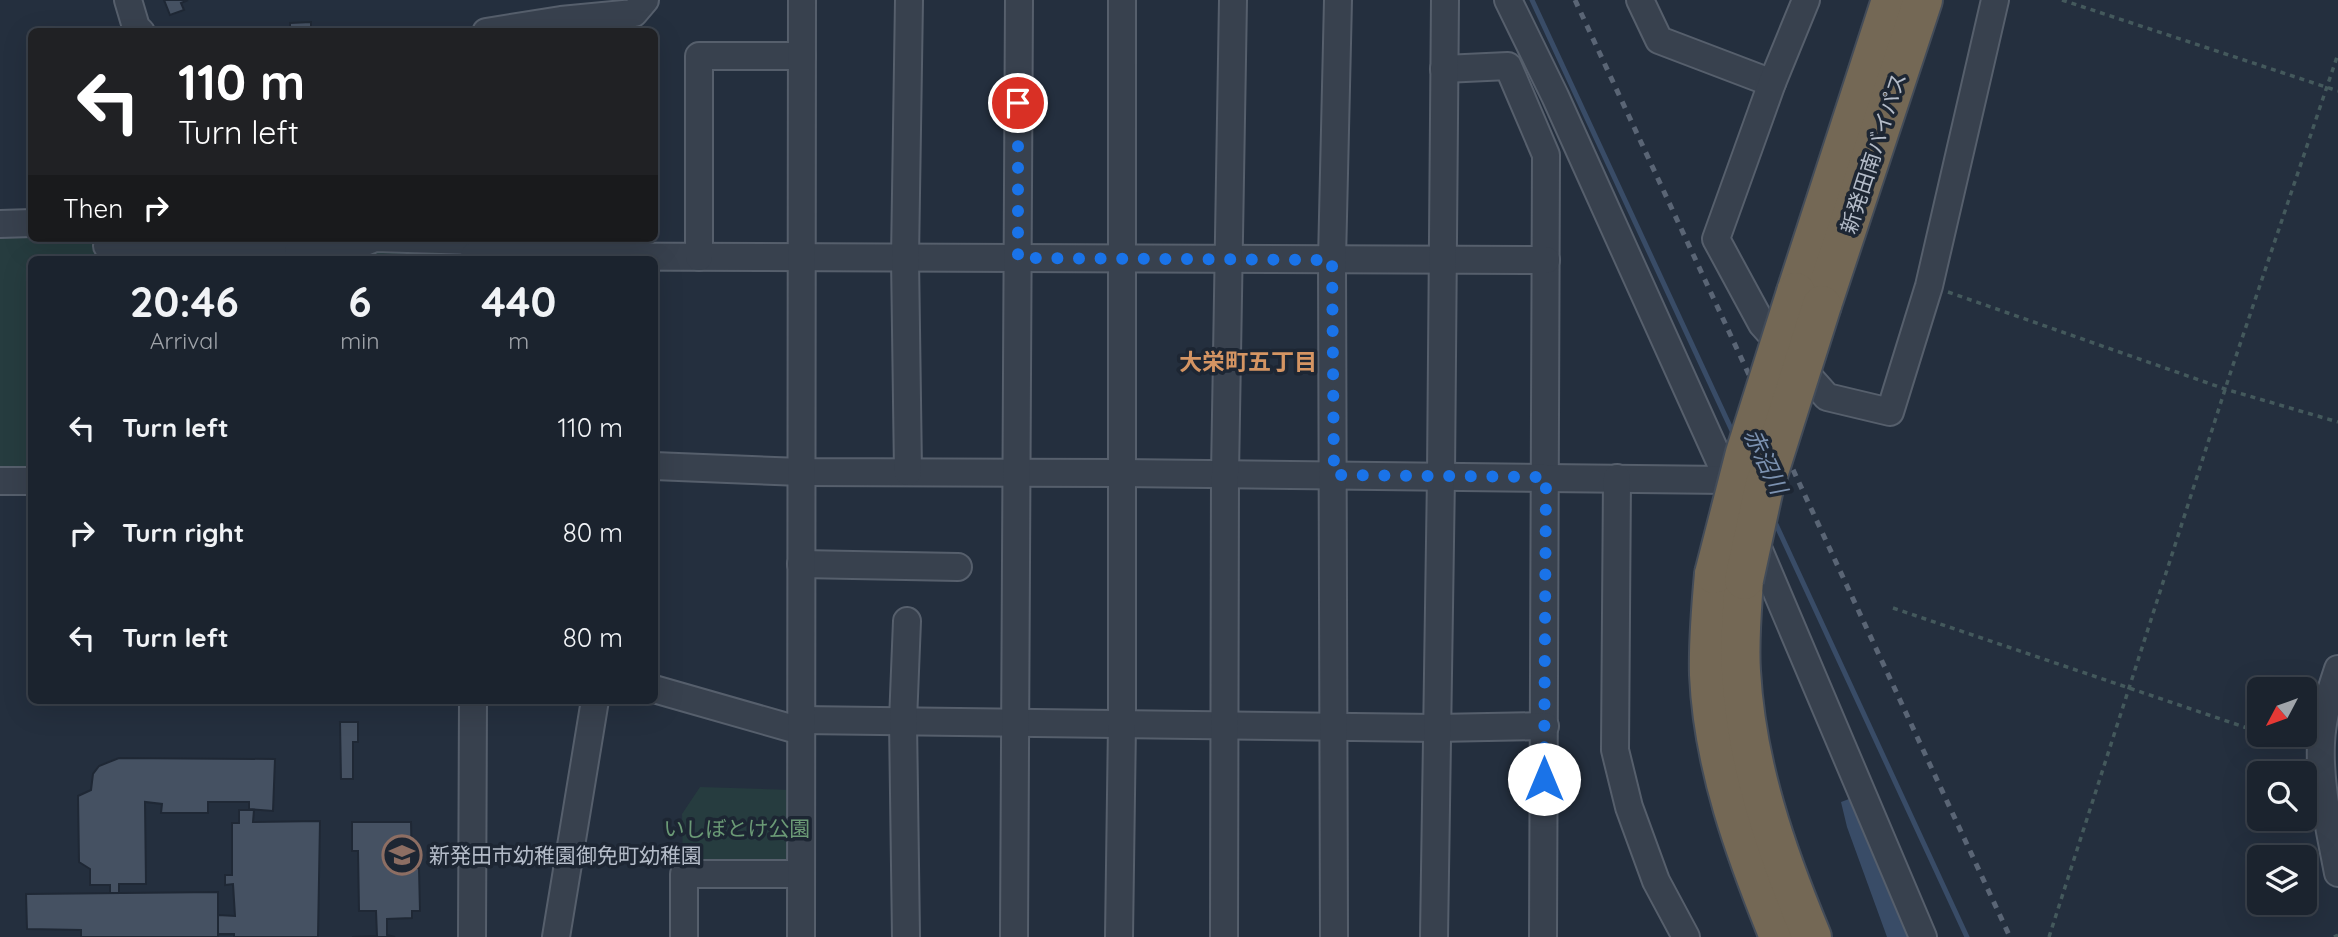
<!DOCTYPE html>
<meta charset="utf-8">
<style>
body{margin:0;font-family:Quicksand,"Noto Sans JP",sans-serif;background:#242b36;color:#f1f3f6;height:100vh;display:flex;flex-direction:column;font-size:26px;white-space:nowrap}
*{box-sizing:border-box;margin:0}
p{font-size:23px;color:#a0a4aa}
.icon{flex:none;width:38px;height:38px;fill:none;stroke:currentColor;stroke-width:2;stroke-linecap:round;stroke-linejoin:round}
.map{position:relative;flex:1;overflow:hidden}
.sheet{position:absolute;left:28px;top:256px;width:630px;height:448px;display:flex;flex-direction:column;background:#1b232e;border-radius:10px;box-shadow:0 7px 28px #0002,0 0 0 2px #39404a}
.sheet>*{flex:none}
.banner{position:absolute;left:28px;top:28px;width:630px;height:214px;border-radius:10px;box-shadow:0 7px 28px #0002,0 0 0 2px #39404a;background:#202124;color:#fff;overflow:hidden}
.needle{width:46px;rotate:229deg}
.fabs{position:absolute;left:2247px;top:677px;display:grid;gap:14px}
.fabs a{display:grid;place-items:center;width:70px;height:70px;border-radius:10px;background:#1b232e;box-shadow:0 7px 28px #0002,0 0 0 2px #39404a;font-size:35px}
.pin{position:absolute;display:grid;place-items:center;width:60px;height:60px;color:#fff;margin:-30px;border:4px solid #fff;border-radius:50%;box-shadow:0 2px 7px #0007}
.me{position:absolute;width:77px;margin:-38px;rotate:0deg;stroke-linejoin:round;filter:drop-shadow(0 0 5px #0008)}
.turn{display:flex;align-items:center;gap:24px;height:147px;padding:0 35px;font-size:32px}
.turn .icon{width:91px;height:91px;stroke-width:2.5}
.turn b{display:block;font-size:49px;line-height:60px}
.then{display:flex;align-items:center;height:66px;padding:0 35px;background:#0003;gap:14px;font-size:26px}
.eta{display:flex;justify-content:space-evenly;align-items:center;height:119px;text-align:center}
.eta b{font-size:42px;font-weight:700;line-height:49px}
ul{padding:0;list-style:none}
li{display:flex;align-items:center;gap:21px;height:105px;padding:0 35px}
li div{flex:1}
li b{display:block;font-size:26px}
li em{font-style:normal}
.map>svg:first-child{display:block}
.green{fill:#263c3f}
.water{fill:#394c67}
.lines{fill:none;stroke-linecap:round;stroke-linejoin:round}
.stream{stroke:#394c67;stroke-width:5}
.building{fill:#455162;stroke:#1f2835;stroke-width:2}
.minor-casing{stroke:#565f6c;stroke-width:30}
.highway-casing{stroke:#434c59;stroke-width:42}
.path{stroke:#44595c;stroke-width:3.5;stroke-dasharray:5 5;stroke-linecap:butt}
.minor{stroke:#38414e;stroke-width:26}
.highway{stroke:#746855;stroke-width:38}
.rail{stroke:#5a6575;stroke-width:5;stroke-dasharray:7 7;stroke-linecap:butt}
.highway-bridge-casing{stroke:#434c59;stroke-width:42;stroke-linecap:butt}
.highway-bridge{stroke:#746855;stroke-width:38}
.route{stroke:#1a73e8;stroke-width:12;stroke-dasharray:0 21.6}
.labels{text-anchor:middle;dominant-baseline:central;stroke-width:7;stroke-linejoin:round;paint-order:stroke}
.street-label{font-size:21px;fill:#b4bcc9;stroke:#1d2633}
.park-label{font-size:21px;fill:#6b9a76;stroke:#1d2633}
.poi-label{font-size:21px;fill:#b4bcc9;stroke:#1d2633;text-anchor:start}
.neighbourhood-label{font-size:23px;font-weight:bold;fill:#d59563;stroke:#1d2633}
.water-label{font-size:23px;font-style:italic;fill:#7c92b1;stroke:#1d2633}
</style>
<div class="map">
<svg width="2338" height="937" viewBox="0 0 2338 937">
<rect width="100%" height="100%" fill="#242f3e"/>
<g class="green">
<path d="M0 234H31L32 238H461L460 259H32L31 471 0 470Z"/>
<path d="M700 787 791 790 792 868 683 869 682 814Z"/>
</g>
<path class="water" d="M1841 769 1923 937H1887L1847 827 1841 802 1849 799Z"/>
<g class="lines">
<g class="stream">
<path d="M1532 0 1734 435"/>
<path d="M1774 520 1967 937"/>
</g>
</g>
<g class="building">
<path d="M164 0H188L181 3 184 10 170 15Z"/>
<path d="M311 22V32H290V23Z"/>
<path d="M340 722H358V742H353V779H341Z"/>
<path d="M119 758 275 759 273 811 249 809V802H208V813H161L162 804 145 802 146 884H119V893H110V885H90V869L79 862 78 796 91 790 93 774 99 766Z"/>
<path d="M239 810H254L253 822 320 821 318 937H234V934H218V915L235 916 233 884 225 885V875H232V823H239Z"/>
<path d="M352 822H411L412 868H419L420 911H412V918L387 919V935L395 937H352L377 936 376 911H359L358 851H352Z"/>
<path d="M218 892V937H81V930L27 929 26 894Z"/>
</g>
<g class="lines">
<g class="minor-casing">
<g id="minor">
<path d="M128 0 136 27 141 32"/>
<path d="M1508 0 1555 96 1735 495"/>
<path d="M1640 0 1659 40 1772 83"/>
<path d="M1806 0 1772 83 1716 239 1762 324 1827 397 1890 412 1929 286 1995 0"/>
<path d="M486 32 561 20 634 13 645 0"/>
<path d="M1444 69 1508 66 1546 155 1543 937"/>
<path d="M0 224 32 223"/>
<path d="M108 238 107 246 298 243V259"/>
<path d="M298 252 348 249 375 238 474 241"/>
<path d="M474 256 1546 260"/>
<path d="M699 257V56H802"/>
<path d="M654 466 801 472 1122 473 1728 480"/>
<path d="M908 472 905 258 909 0"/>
<path d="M1617 478 1615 750 1629 807 1656 881 1686 937"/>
<path d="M0 481H32"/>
<path d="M1753 536 1923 937"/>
<path d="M801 564 958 567"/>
<path d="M2338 669C2330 693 2322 717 2321 743 2319 786 2330 830 2338 873"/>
<path d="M654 689 801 731"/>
<path d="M801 720 1437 728 1545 726"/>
<path d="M472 937 473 700"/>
<path d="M556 937 595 700"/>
<path d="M684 937V874H801"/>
<path d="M801 937 802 0"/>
<path d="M906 937 903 721 907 621"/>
<path d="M1014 937 1019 0"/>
<path d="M1119 937 1122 724V0"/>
<path d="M1224 937 1225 474 1233 0"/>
<path d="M1334 937 1332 260 1338 0"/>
<path d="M1434 937 1441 476 1445 0"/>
</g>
</g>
<g class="highway-casing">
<g id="highway">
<path d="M1796 292 1891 0"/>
<path d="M1822 305 1923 0"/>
<path d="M1714 574C1711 607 1708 641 1709 675 1713 766 1745 853 1779 937"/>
<path d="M1744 580C1742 610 1739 640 1741 671 1746 764 1776 851 1812 937"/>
</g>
</g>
<g class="path">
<path d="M2062 0 2338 91"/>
<path d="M1948 292 2225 389 2338 422"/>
<path d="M1893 608 2259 732"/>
<path d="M2269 735 2301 744"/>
<path d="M2049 937 2230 374 2338 54"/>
<path d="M2334 937 2338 935"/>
</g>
<use href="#minor" class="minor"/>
<use href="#highway" class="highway"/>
<path class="rail" d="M1575 0 2010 937"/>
<g class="highway-bridge-casing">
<g id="highway-bridge">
<path d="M1714 574 1745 453 1796 292"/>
<path d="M1744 580 1764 488 1822 305"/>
</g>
</g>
<use href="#highway-bridge" class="highway-bridge"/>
</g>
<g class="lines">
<path class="route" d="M1018 103V258L1332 260 1334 475 1546 477 1544 779"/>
</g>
<defs>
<g id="school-ring" transform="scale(2.0125)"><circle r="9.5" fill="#1d2633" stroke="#8d6e63" stroke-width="1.5"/><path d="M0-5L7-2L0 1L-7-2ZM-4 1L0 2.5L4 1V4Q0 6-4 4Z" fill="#8d6e63"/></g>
</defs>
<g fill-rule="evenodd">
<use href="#school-ring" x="402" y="855"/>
</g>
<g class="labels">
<g class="street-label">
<text transform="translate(1873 153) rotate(-72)">新発田南バイパス</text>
</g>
<g class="park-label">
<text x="737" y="828">いしぼとけ公園</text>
</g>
<g class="poi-label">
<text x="429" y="855">新発田市幼稚園御免町幼稚園</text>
</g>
<g class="neighbourhood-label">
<text x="1248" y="361">大栄町五丁目</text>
</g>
<g class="water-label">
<text transform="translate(1766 461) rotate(65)">赤沼川</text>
</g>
</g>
</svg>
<div class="fabs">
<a><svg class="needle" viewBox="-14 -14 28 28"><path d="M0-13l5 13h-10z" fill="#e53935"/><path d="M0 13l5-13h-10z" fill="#a0a4aa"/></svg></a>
<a><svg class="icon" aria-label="search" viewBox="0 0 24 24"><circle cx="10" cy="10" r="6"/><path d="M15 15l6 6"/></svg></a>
<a><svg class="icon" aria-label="layers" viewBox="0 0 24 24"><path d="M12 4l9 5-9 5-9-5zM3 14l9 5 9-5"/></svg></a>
</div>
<div class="pin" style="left:1018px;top:103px;background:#d93025"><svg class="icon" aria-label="arrive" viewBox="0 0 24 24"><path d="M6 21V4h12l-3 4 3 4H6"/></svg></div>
<svg class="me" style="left:1544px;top:779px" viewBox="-20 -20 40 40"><circle r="19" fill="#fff"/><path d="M0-13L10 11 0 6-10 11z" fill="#1a73e8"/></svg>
<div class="banner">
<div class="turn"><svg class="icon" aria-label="left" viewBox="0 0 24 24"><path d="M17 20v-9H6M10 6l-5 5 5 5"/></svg><div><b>110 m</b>Turn left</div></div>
<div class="then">Then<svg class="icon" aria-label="right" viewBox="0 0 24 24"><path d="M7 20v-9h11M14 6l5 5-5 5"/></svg></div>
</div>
<section class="sheet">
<div class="eta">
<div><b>20:46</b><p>Arrival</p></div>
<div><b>6</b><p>min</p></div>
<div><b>440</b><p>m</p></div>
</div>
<ul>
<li><svg class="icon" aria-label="left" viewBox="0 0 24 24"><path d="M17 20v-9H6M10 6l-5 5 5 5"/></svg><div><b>Turn left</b></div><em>110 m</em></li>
<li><svg class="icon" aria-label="right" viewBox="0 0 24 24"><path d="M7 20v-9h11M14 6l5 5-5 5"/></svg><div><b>Turn right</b></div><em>80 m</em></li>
<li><svg class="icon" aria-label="left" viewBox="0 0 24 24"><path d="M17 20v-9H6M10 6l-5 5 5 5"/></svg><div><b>Turn left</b></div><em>80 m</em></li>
</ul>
</section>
</div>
